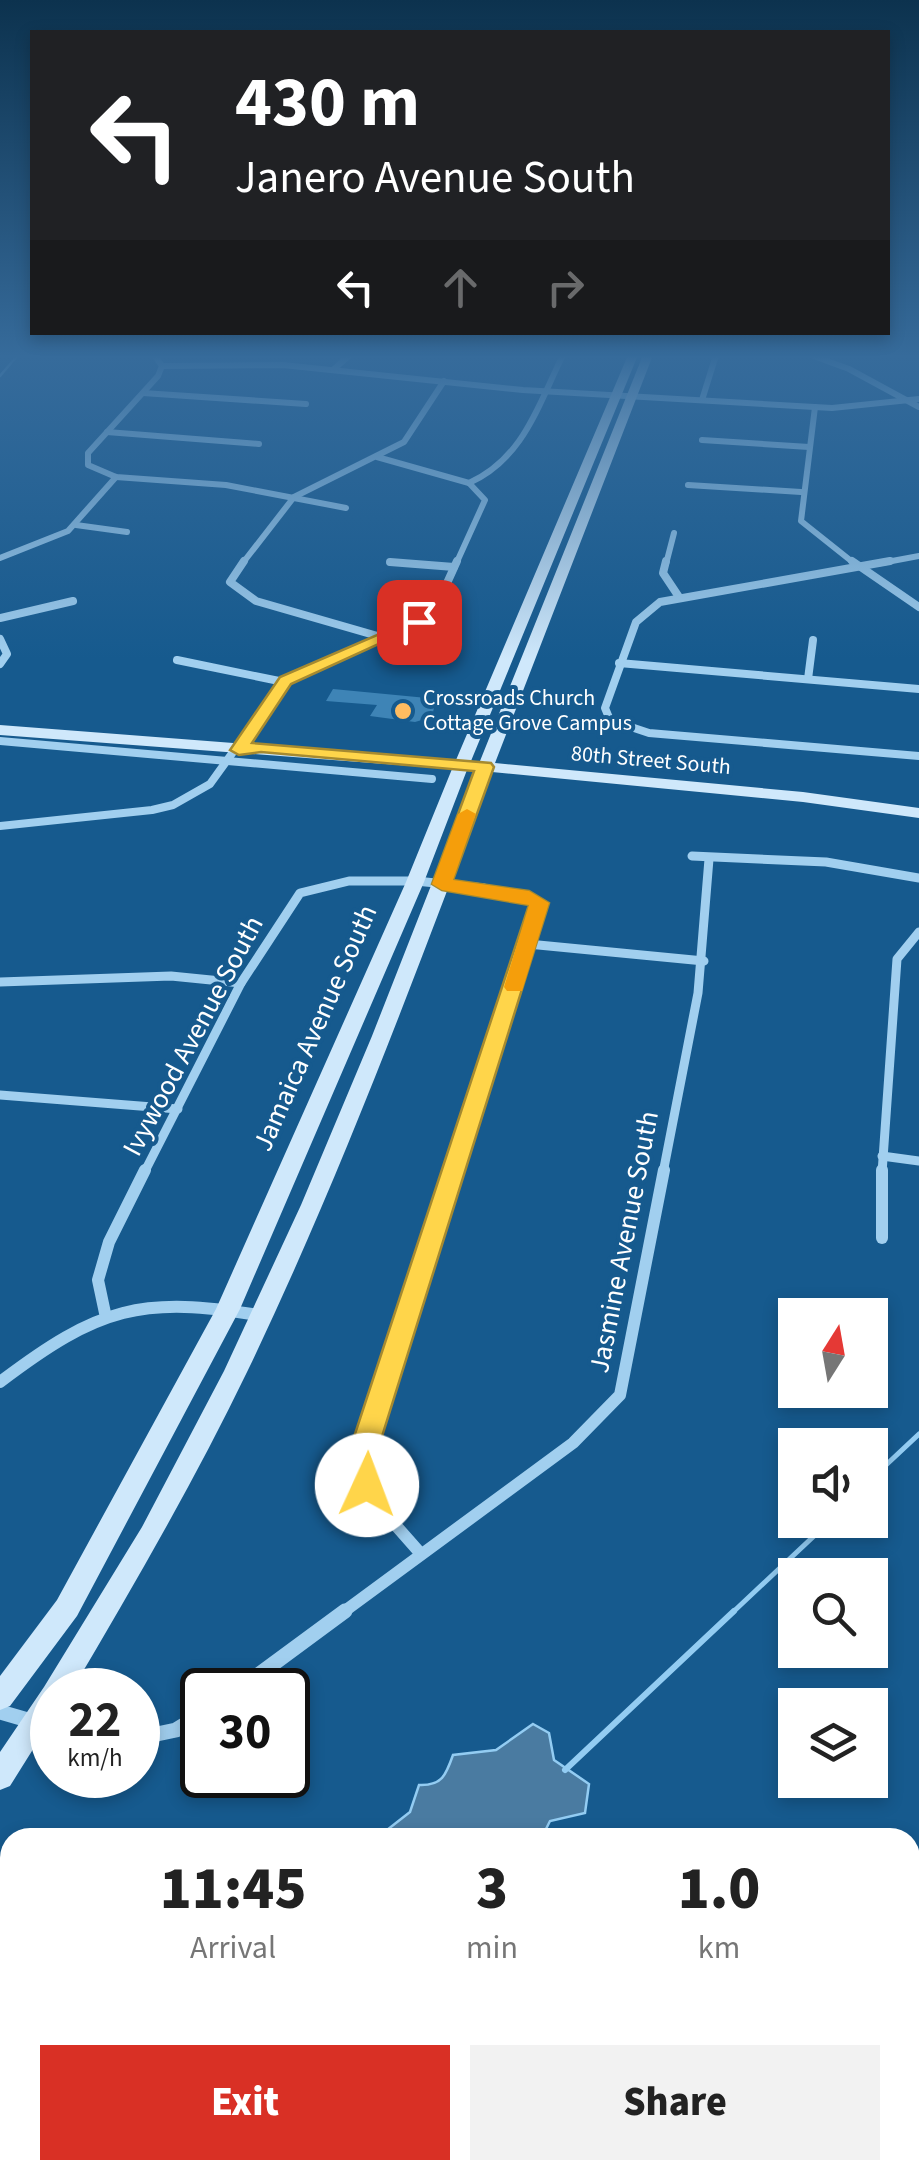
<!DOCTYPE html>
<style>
body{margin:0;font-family:"Source Sans 3",sans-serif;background:#f2f2f2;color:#222;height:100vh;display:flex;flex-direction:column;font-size:38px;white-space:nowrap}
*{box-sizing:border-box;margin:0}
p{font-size:32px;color:#767676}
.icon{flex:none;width:55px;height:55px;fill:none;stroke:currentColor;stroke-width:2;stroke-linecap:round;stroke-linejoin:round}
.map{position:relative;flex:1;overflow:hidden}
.sheet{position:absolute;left:0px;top:1828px;width:920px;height:352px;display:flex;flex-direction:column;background:#fff;border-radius:30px 30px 0 0;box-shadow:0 5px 15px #0003}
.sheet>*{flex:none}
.top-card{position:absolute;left:30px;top:30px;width:860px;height:305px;border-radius:0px;box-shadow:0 5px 15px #0003;background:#202124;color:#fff;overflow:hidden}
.needle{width:65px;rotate:11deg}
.buttons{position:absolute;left:778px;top:1298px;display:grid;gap:20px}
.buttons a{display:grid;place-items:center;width:110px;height:110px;border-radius:0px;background:#fff;box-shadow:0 5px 15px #0003;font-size:50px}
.speed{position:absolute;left:30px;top:1668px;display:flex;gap:20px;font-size:50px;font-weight:700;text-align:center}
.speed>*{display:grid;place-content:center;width:130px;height:130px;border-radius:50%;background:#fff;box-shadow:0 5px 15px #0003;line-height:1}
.speed small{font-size:25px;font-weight:400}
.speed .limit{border:5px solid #111;border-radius:15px;background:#fff;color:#111}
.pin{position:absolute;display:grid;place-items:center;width:85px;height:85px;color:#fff;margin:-42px;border-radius:20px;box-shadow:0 5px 15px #0006}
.me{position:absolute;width:110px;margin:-55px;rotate:2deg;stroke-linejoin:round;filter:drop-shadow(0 0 8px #0008)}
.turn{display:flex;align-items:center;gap:35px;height:210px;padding:0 40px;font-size:45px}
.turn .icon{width:130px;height:130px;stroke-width:2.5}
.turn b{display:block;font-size:70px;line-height:85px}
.lanes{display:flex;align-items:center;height:95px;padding:0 40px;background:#0003;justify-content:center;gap:50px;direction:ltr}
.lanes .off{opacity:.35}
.eta{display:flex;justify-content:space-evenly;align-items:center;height:170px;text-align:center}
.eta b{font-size:60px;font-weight:800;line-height:70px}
.cta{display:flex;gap:20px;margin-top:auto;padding:20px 40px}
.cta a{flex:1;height:115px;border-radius:0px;background:#d93025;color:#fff;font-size:40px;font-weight:800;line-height:115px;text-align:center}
.cta a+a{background:#f2f2f2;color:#222}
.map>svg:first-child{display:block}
.water{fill:#4a7ba1;stroke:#93ccf2;stroke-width:2.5}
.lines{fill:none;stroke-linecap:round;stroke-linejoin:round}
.stream-far2{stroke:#93ccf2;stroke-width:2.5}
.stream-far1{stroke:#93ccf2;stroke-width:5}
.stream{stroke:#93ccf2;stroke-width:6}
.building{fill:#3e84b6}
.street-far4{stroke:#a1cfef;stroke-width:6}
.street-far3{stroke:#a1cfef;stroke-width:8}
.street-far2{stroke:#a1cfef;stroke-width:9}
.street-far1{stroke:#a1cfef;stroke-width:12}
.street{stroke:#a1cfef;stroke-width:15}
.secondary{fill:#cfe8fb;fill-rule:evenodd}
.route{fill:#ffd54a;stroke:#a68a30;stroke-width:2.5}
.slow{fill:#f59e0b}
.poi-dot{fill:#ffbc60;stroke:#165a8e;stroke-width:4}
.labels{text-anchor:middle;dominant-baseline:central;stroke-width:8;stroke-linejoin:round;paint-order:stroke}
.far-poi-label{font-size:22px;fill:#fff;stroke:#165a8e;text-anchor:start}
.far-street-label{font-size:22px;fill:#fff;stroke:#165a8e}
.street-label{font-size:28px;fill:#fff;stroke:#165a8e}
</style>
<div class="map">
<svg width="919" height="2178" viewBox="0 0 919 2178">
<rect width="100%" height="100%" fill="#165a8e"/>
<path class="water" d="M533 1724 549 1733 554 1760 589 1784 585 1813 550 1821 542 1837H378L410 1812 419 1785C442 1786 446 1775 453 1755L496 1750Z"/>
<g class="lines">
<g class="stream-far2">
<path d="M273 355H366"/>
<path d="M0 376 18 355"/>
</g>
<g class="stream-far1">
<path d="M870 1480 919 1434"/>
<path d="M732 1613 831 1520"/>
</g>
<path class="stream" d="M565 1770 734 1611"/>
</g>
<path class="building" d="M333 689 427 698 435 703 432 717 415 722 370 716 377 705 326 701Z"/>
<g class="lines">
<g class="street-far4">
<path d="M154 355 162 366 158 376 88 453V465L116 477 226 485 346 508"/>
<path d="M811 355 849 369 919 407"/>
<path d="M162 366 283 365 523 390 832 408 919 399"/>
<path d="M334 369 350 355"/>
<path d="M143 393 306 404"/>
<path d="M702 400 716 355"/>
<path d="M815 407 801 521 855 564"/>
<path d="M107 432 259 444"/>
<path d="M702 440 809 447"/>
<path d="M377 457 469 483 485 500 456 564"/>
<path d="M469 483C524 458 538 405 563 355"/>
<path d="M688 485 801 492"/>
<path d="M76 525 127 532"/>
<path d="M0 558 68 531 116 477"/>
<path d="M390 562 412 564"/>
<path d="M242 564 294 497 404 442 444 381"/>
<path d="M666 564 674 533"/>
<path d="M876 564 919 556"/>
</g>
<g class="street-far3">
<path d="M244 561 230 582 256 601 388 639"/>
<path d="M666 561 663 573 679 597"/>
<path d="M852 561 919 607"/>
<path d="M890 561 660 602 636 622 605 708 610 720 649 733 919 756"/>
<path d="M390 562 454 567"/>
<path d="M0 618 73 601"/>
<path d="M0 639 7 654 0 664"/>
<path d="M177 660 284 682"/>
<path d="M619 663 919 689"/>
<path d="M808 679 813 640"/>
<path d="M0 741 432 779"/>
<path d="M0 826 152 810 173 805 210 784 285 680 419 622 443 592 457 561"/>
</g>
<g class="street-far2">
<path d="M692 856 826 862 919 878"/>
<path d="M528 944 704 961"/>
<path d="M0 982 171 976 241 983"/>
<path d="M0 1095 178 1109"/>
<path d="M882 1156 919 1161"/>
<path d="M144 1173 241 983 300 893 349 881H416L484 888 539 903 455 1173"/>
<path d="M663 1173 698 993 709 859"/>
<path d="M882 1173 897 959 919 932"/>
</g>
<g class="street-far1">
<path d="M882 1170V1238"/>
<path d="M105 1313 98 1280 109 1242 145 1170"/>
<path d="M0 1382C99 1307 141 1295 264 1316"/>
<path d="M421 1554 376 1503 361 1467 456 1170"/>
<path d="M342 1613 573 1443 620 1395 664 1170"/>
</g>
<g class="street">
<path d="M238 1690 345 1611"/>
<path d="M0 1712 52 1727"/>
<path d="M138 1738 176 1730 202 1714"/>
<path d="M910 1955 919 1946"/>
<path d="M910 1976 919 1983"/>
<path d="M765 2178 768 2170"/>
</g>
<path class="secondary" d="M628 355H638L471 761H480L643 355H653L495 763 803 792 919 808V818L803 802 492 772C416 973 341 1176 248 1370 195 1480 134 1585 72 1690H52V1719L10 1786 0 1790V1752L44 1687 142 1527 224 1371 301 1205 372 1036 476 771 467 770 424 882 240 1309 77 1616 10 1706 0 1710V1676L57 1600 216 1309 406 882 452 769 0 735V725L456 760Z"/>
</g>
<linearGradient id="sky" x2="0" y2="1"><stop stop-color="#0c324e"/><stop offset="0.54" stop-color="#366b9b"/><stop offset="1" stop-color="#366b9b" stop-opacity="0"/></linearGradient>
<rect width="919" height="660" fill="url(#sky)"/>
<path class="route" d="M414 619 427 622 291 684 252 743 491 763 494 767 453 880 529 891 549 903 379 1446 376 1467 381 1485 377 1493H357C347 1476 347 1464 351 1446L529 905 442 890 432 884 474 771 261 752 239 755 230 750 280 677Z"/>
<path class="slow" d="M467 809 476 814 453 880 529 891 549 903 522 991H507L504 987 529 905 442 890 432 884 458 814Z"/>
<circle class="poi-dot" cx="403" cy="711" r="10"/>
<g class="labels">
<g class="far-poi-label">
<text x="423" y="698">Crossroads Church<tspan x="423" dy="25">Cottage Grove Campus</tspan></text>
</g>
<g class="far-street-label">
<text transform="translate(651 760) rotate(5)">80th Street South</text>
</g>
<g class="street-label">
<text transform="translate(315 1028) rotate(-66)">Jamaica Avenue South</text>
<text transform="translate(193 1036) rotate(-62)">Ivywood Avenue South</text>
<text transform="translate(624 1242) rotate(-79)">Jasmine Avenue South</text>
</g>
</g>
</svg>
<div class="buttons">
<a><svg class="needle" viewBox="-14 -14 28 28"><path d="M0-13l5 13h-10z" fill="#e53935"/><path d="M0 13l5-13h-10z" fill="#767676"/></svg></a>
<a><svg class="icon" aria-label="sound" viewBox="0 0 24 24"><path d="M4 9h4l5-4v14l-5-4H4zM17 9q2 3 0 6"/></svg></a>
<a><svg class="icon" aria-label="search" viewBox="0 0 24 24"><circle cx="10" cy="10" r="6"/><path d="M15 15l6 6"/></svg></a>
<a><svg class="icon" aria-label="layers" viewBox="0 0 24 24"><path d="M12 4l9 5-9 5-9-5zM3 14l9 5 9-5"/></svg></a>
</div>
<div class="speed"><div>22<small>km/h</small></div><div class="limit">30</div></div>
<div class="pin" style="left:419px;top:622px;background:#d93025"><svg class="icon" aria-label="arrive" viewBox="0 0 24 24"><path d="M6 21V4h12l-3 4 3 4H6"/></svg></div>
<svg class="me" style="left:367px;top:1485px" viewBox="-20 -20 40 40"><circle r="19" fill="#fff"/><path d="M0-13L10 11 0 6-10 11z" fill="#ffd54a"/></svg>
<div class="top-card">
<div class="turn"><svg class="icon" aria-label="left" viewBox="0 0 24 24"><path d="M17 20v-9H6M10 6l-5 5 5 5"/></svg><div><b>430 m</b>Janero Avenue South</div></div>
<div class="lanes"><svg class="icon" aria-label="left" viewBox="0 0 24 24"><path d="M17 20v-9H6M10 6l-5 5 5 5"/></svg><svg class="icon off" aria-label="ahead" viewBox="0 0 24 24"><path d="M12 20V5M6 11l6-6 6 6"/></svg><svg class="icon off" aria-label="right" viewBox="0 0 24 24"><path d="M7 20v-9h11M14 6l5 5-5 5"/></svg></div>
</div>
<section class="sheet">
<div class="eta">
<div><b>11:45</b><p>Arrival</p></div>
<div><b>3</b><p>min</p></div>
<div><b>1.0</b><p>km</p></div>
</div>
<div class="cta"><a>Exit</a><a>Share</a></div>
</section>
</div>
